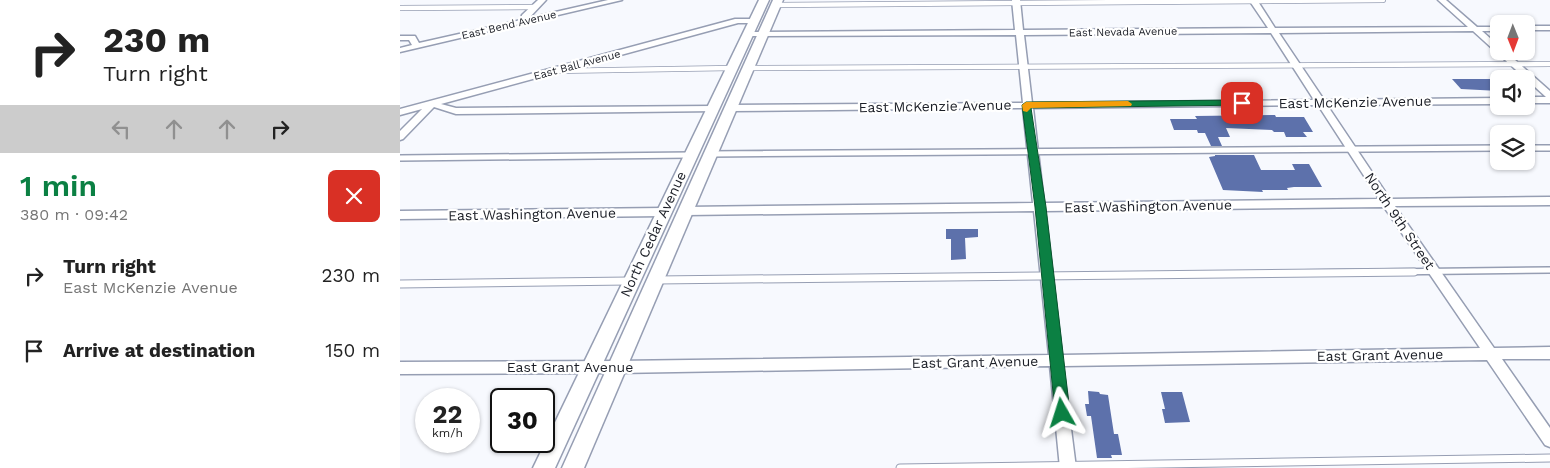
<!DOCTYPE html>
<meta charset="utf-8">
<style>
body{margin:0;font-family:"Work Sans",sans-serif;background:#f6f6f6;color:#222;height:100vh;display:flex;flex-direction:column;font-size:19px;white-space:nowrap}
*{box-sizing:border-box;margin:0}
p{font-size:16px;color:#767676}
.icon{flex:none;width:28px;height:28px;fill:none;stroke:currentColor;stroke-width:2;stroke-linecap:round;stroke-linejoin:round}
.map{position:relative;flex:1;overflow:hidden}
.sheet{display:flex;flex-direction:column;background:#fff;width:400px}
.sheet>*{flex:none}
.hud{background:#fff;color:#222;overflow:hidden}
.needle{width:32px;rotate:179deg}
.controls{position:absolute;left:1090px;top:15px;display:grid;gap:10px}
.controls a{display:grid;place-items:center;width:45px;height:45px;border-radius:8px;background:#fff;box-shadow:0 1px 4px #0004;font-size:25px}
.speed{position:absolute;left:15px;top:388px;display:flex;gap:10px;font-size:25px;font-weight:700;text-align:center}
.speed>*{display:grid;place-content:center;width:65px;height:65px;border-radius:50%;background:#fff;box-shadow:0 1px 4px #0004;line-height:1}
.speed small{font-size:12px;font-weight:400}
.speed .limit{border:2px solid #111;border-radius:8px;background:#fff;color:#111}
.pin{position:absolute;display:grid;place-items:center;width:42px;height:42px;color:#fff;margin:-21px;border-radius:10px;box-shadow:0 2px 8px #0006}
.me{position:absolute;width:55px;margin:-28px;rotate:354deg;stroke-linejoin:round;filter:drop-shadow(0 0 4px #0008)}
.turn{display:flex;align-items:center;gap:18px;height:105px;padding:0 20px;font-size:22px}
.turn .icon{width:65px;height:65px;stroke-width:2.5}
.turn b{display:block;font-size:35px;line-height:42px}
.lanes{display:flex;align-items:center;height:48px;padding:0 20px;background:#0003;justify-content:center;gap:25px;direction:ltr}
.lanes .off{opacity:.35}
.round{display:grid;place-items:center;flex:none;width:52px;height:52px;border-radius:8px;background:#f6f6f6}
.overview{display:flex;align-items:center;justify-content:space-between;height:85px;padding:0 20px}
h1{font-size:30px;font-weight:600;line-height:38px;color:#0b8043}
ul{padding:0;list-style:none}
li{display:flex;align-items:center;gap:15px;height:75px;padding:0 20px}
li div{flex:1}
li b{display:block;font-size:19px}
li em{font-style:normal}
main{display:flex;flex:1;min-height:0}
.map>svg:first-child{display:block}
.building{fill:#5d71ab}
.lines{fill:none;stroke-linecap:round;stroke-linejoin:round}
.service-far2-casing{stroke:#969eb3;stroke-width:6}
.service-far1-casing{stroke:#969eb3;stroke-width:8}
.service-casing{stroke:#969eb3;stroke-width:9}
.minor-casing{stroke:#969eb3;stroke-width:3}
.secondary-casing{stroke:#969eb3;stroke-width:3}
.service-far2{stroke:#fff;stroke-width:4.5}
.service-far1{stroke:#fff;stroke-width:5}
.service{stroke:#fff;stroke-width:7}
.minor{fill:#fff;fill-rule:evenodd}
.secondary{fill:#fff;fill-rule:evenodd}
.route{fill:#0b8043;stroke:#07532c}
.slow{fill:#f59e0b}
.labels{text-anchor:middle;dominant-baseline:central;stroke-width:4.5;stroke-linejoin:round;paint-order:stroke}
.far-street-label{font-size:11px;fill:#1b1e26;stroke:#fff}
.street-label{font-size:14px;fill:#1b1e26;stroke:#fff}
</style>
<main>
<section class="sheet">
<div class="hud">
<div class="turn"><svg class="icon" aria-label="right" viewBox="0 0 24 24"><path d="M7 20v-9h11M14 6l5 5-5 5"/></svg><div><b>230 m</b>Turn right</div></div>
<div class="lanes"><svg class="icon off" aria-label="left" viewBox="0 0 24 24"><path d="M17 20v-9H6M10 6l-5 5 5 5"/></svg><svg class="icon off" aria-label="ahead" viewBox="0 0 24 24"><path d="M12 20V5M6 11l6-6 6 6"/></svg><svg class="icon off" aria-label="ahead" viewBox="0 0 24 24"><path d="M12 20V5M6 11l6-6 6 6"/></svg><svg class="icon" aria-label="right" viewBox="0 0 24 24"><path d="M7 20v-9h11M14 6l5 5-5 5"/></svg></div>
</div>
<div class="overview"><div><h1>1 min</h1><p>380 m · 09:42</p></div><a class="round" style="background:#d93025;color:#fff"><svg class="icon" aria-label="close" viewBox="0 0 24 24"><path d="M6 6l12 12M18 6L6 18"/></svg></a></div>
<ul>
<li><svg class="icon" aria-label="right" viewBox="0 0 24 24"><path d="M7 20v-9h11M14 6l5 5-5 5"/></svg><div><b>Turn right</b><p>East McKenzie Avenue</p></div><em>230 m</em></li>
<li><svg class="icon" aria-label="arrive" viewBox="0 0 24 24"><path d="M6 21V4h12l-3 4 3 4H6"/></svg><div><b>Arrive at destination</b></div><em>150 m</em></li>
</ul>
</section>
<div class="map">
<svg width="1150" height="468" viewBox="0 0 1150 468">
<rect width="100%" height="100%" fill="#f7f9fe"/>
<g class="building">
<path d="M1052 79H1099V91L1061 89Z"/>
<path d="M875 115 876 117H904L913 132H903L907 137H886L884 132H874L872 130 826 128 830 137H818L822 146H811L805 133H798L797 130H774L770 119H797L795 116Z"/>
<path d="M815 155H854L861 170H895L892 164H909L922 187H894L887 188 888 190H862L863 192 823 190 809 157 815 156Z"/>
<path d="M546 229H578V237L565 238 566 259 551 260V239H546Z"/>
<path d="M688 391 699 392 700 394 708 395 714 434H718L722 455H711L712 458H697L691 416H687L685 404H689Z"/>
<path d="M761 392H782L790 422 765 423 762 409H765Z"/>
</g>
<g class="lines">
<g class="service-far2-casing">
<g id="service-far2">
<path d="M376 5 983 0"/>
<path d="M0 8 135 7"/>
<path d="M348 68 1150 64"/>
<path d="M155 71 332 68"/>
</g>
</g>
<g class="service-far1-casing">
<g id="service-far1">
<path d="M1126 148H1150"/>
<path d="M311 154 1099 148"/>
<path d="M0 158 291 155"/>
<path d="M903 273 1150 270"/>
</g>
</g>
<g class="service-casing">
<g id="service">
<path d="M257 280 1014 272"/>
<path d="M0 284 229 281"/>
<path d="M500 468 1150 458"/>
</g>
</g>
<g class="minor-casing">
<g id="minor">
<path d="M138 0H146L129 18 208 0H222L0 52V48L12 45 9 40H0V36H15L19 43 121 20 122 15Z"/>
<path d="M612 0H620L623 30 868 28 849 0H857L875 28 1068 27 1038 0H1046L1077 27H1099V31H1082L1099 46V51H1105L1150 91V103H1126V97H1146L1073 31 879 33 924 100 1099 98V104L927 105 990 199 1150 197V205L995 206 1094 348 1150 347V359H1102L1150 428V447L1145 445 1087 360 663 366 676 468H660L650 366 217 373 0 374V362L217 361 649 355 634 211 286 215 281 211 286 207 633 203 623 108 331 111 326 108 331 105 623 103 616 35 348 36 344 34 348 32 615 30ZM871 33 914 100 632 103 624 35ZM918 105 979 199 644 203 633 108ZM984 207 1080 348 662 355 645 211Z"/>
<path d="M335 19H354L358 21 354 23H338L41 104 56 108 313 106 318 109 316 111 56 114 34 107 3 139 0 140V131L22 109 0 115V109Z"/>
<rect x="1126" y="26" width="24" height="4"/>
<path d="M264 208 269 212 264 216 0 219V211Z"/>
</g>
</g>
<g class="secondary-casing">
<g id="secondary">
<path d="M359 0H369L155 468H133Z"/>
<path d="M373 0H383L184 468H162Z"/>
</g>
</g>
<use href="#service-far2" class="service-far2"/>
<use href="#service-far1" class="service-far1"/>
<use href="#service" class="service"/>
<use href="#minor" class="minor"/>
<use href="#secondary" class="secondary"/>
</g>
<path class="route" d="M842 100 847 103 845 105 631 108 646 207 670 413 667 417 662 419 657 417 655 413 635 207 622 105 626 102Z"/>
<path class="slow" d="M728 101 732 104 731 106 631 108 627 112 623 111 622 105 626 102Z"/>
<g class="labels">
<g class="far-street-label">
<text transform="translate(109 25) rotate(-13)">East Bend Avenue</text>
<text transform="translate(723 32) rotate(-1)">East Nevada Avenue</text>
<text transform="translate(177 65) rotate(-15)">East Ball Avenue</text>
</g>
<g class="street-label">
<text transform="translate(955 102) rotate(-1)">East McKenzie Avenue</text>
<text transform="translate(535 106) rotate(-1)">East McKenzie Avenue</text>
<text transform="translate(748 206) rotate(-1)">East Washington Avenue</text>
<text transform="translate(132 214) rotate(-1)">East Washington Avenue</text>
<text transform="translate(1000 221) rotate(56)">North 9th Street</text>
<text transform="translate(253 234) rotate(-65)">North Cedar Avenue</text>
<text transform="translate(980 355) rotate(-1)">East Grant Avenue</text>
<text transform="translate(575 362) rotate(-1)">East Grant Avenue</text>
<text x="170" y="367">East Grant Avenue</text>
</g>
</g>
</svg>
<div class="controls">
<a><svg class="needle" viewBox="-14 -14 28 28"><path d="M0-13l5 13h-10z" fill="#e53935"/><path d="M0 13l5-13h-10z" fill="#767676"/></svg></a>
<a><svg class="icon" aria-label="sound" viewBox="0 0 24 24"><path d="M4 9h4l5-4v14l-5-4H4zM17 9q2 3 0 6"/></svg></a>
<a><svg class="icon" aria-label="layers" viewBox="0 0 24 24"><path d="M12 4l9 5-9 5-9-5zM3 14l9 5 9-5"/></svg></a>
</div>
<div class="speed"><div>22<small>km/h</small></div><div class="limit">30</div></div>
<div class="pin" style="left:842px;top:103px;background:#d93025"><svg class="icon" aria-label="arrive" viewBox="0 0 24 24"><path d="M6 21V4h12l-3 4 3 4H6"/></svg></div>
<svg class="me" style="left:662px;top:413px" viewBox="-20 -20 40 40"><path d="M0-17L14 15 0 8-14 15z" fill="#0b8043" stroke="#fff" stroke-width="4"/></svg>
</div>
</main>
